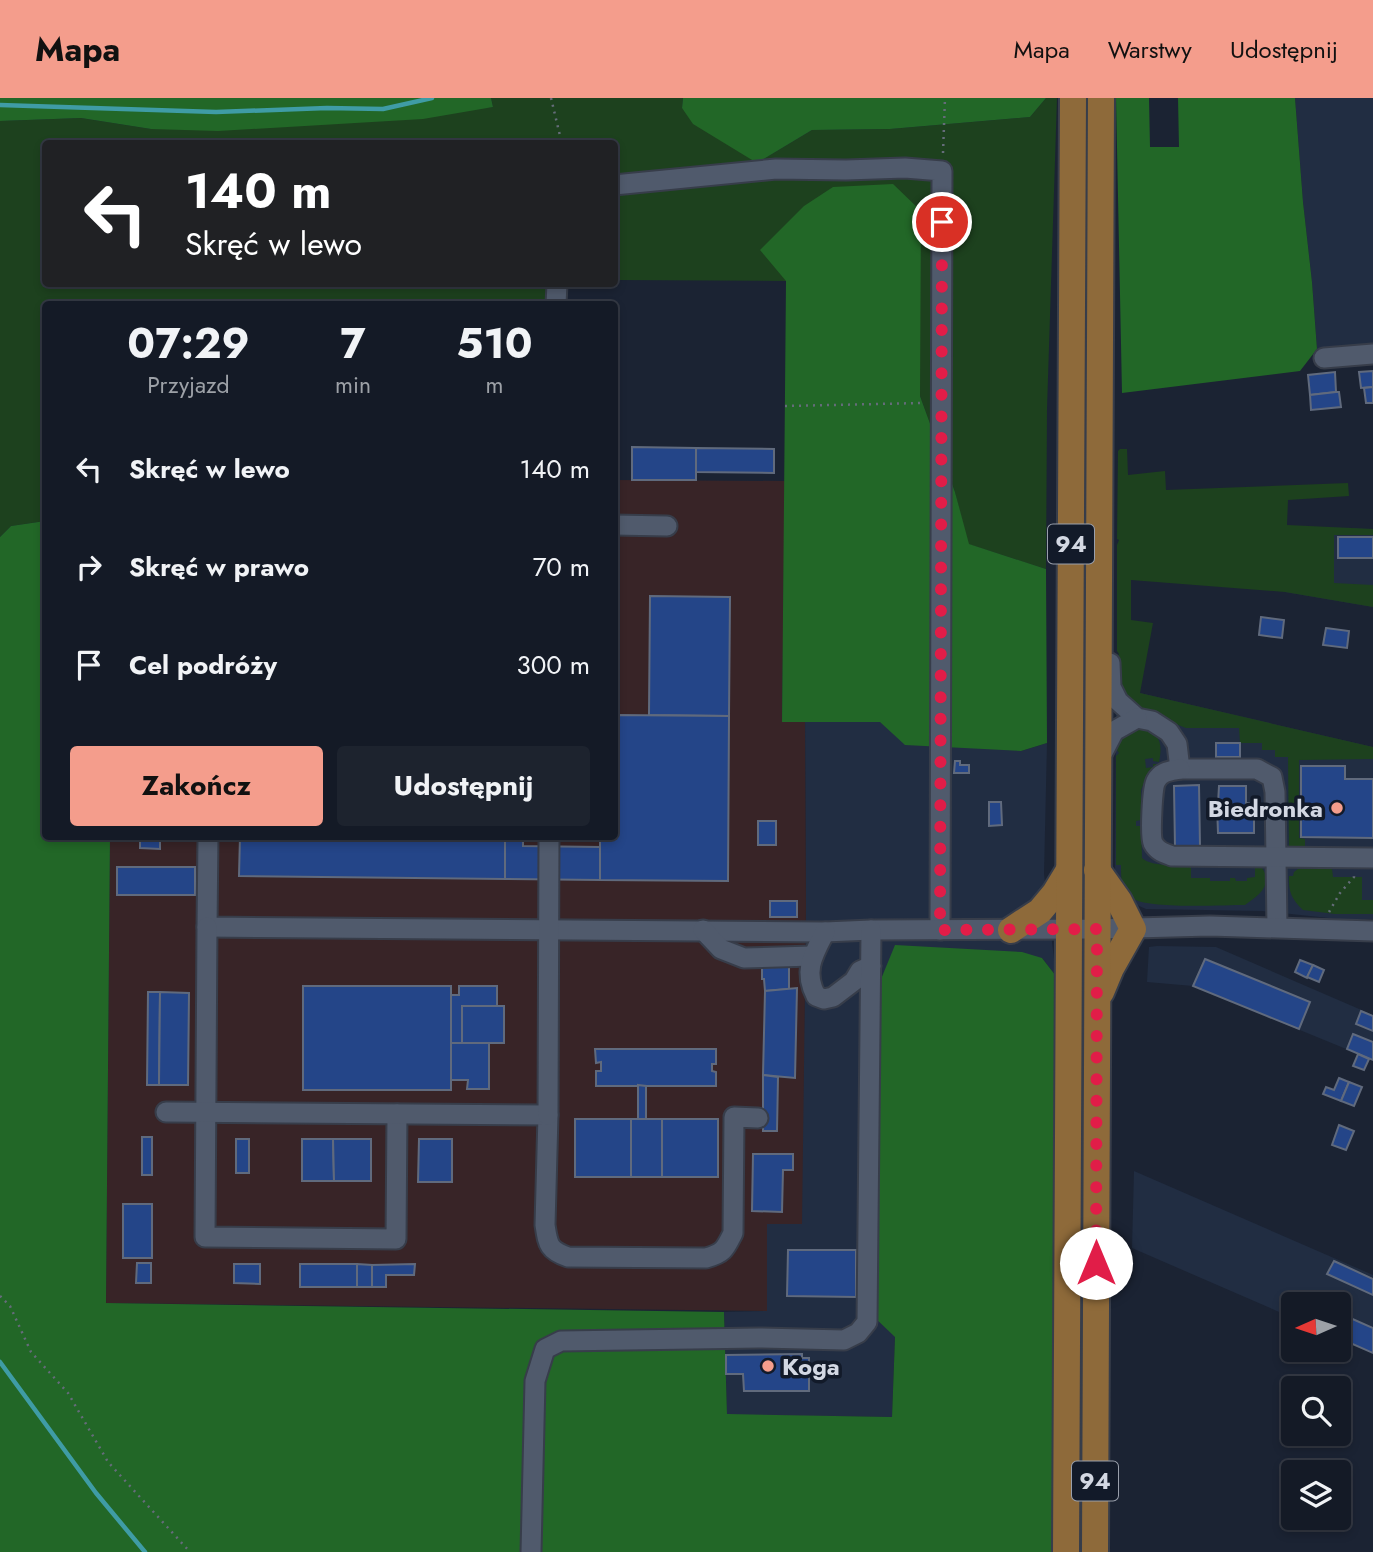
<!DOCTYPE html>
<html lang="pl">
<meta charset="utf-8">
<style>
body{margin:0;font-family:Jost,sans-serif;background:#1d232e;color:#f1f3f6;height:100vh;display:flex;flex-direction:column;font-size:26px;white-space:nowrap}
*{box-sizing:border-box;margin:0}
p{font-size:23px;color:#9da1a7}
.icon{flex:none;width:38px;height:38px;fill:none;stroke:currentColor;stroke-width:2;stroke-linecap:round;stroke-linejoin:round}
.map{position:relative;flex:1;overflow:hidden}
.sheet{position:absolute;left:42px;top:203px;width:576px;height:539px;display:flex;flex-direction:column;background:#141a26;border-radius:7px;box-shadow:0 4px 10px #0003,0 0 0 2px #333843}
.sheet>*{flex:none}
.banner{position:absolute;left:42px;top:42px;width:576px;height:147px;border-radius:7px;box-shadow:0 4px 10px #0003,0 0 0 2px #333843;background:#202124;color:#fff;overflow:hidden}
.needle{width:46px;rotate:267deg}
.fabs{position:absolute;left:1281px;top:1194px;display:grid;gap:14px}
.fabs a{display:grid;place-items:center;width:70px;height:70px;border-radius:7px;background:#141a26;box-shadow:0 4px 10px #0003,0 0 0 2px #333843;font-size:35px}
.pin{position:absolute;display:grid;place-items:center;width:60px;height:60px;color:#fff;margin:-30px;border:4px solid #fff;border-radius:50%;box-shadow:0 2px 7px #0007}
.me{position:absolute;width:77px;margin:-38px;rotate:0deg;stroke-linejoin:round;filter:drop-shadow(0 0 5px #0008)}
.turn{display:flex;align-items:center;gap:24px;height:147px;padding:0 28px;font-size:32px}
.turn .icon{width:91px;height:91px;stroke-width:2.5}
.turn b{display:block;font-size:49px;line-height:60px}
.eta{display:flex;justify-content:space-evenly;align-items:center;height:119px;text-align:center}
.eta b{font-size:42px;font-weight:700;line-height:49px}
.primary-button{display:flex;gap:14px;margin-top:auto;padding:14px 28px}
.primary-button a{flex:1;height:80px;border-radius:7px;background:#f49d8c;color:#111;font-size:28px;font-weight:700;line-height:80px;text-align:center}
.primary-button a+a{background:#1d232e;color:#f1f3f6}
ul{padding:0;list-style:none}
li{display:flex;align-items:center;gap:21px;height:98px;padding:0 28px}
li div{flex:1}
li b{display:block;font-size:26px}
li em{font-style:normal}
header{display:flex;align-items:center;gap:42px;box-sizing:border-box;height:98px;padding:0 35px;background:#f49d8c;color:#111}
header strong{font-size:33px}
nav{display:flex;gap:38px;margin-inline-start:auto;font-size:24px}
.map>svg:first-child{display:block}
.built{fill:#212d42}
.industrial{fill:#382427}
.green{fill:#1d411e}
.forest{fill:#226727}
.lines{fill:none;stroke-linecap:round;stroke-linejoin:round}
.stream{stroke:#3f9ca5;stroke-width:4.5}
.building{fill:#244588;stroke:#606a7d;stroke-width:2}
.minor-casing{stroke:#373d4a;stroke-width:23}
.major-casing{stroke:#373d4a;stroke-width:30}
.path{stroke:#656c7a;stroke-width:2.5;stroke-dasharray:2 5;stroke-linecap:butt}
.minor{stroke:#505a6c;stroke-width:19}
.major{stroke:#8e6a3a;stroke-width:26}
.route{stroke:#e11d48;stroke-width:12;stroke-dasharray:0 21.6}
.poi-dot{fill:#f49d8c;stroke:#121a29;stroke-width:2.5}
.labels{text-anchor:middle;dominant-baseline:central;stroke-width:7;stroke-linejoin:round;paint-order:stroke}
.shield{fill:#121a29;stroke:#999fab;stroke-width:2}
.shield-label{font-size:23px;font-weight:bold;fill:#d3d8e3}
.poi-label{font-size:24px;font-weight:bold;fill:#d3d8e3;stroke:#121a29;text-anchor:end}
</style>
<header>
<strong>Mapa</strong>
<nav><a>Mapa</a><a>Warstwy</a><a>Udostępnij</a></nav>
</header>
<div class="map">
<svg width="1373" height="1454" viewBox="0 0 1373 1454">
<rect width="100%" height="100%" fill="#1b2333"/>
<g class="built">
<path d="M1295 0H1373V246L1317 251 1312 184 1303 104Z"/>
<path d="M1287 428 1373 431V509L1285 494Z"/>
<path d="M1140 595 1373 649V821H1338L1262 813 1146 811 1130 804 1115 777 1116 610Z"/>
<path d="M805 624H880L1021 653 1047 645 1044 776 1056 878 1042 860 895 1239 892 1319 727 1317 724 1214 767 1213V1126H801L806 809Z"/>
<path d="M1157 848 1216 849 1373 917V962L1193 888 1147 884 1149 849Z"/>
<path d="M1134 1073 1373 1177V1255L1339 1239V1206H1293V1220L1132 1150Z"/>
</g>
<path class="industrial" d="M614 382 785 383 782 623 805 624 806 809 802 1126H767V1213L106 1205 110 739 614 738Z"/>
<g class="green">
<path d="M491 0H683L682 10 757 65 812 32 890 31 1030 19 1046 0H1057L1047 311 1046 471 968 446 955 394 920 298V113L786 183 614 182V46H46V186H563V206H46L45 423 11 428 0 439V23L81 20 151 31 493 9Z"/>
<path d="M1120 351H1127L1128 377 1165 373 1166 392 1348 385 1349 398 1288 402 1287 427 1373 431V437H1334V485L1373 487V509L1285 494 1131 482V522L1153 525 1140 595 1373 649V661L1299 662V740L1305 741V753L1289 750 1288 659H1275V652H1262V645H1240L1239 630H1186L1173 625 1159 615 1139 610 1128 603 1119 586 1117 559 1119 556 1117 553V447L1119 442 1117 441 1118 353Z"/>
<path d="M1140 631C1160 634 1163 645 1159 664L1153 663V660L1145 661 1146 670 1153 669V666H1158L1146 680 1141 692V722L1136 723V728H1141L1142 760C1154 770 1176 766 1191 766V780H1210V783H1230V780H1235L1236 783H1247V780L1255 779V769L1262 770C1274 787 1258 798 1245 807 1222 807 1150 811 1134 801 1121 794 1121 781 1121 767H1116V658L1119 655 1117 652C1121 639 1126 633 1140 631Z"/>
<path d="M1298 771H1332L1333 779H1362V802H1373V816H1335L1303 812C1292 802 1288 793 1289 778H1293L1294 774Z"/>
</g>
<g class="forest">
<path d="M0 0H491L493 9 423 21 218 33 151 31 81 20 0 23Z"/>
<path d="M683 0H1046L1030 19 890 31 812 32 757 65 693 26 682 10Z"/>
<path d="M1116 0H1149L1150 49H1179L1178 0H1295L1303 104 1312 184 1317 251 1300 273 1122 295Z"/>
<path d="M893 86 921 113 920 298 955 394 969 446 1046 471 1047 645 1021 653 905 647 880 624H782L786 183 760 152 804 108 833 89Z"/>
<path d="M45 423 46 738 110 739 106 1205 724 1214 727 1316 892 1319 895 1239 872 1217V903L895 847 1022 854 1042 860 1056 878 1053 1454H0V439L11 428Z"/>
</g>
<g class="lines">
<g class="stream">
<path d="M0 7 216 14 327 10 383 11 432 0"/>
<path d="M0 1264 96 1395 145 1454"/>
</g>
</g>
<g class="building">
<path d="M1373 273V289L1361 290 1359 274Z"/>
<path d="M1335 274 1336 294 1310 297 1308 277Z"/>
<path d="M1373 289V305H1366L1364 290Z"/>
<path d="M1336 294H1339L1341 309 1311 312 1310 297Z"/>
<path d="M632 349 696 350V382H632Z"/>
<path d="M696 350 774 351V375L696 374Z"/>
<rect x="1338" y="439" width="35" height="21"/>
<path d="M650 498 730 499 729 618 649 617Z"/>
<path d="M1261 519 1284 522 1282 540 1259 537Z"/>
<path d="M1326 530 1349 533 1347 550 1323 547Z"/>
<path d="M614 617 729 618 728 783 600 782V738H614Z"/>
<rect x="1216" y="645" width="24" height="14"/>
<path d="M955 663H960V667H969V675H954Z"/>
<path d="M1301 668H1345V681H1373V740L1301 739Z"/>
<path d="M1199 687 1200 749 1175 750 1174 688Z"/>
<path d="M1219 688H1246V705H1254V735H1218L1217 707 1218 706Z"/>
<path d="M989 704H1001L1002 727 989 728Z"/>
<rect x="758" y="723" width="18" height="24"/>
<path d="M140 738H160V751L140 750Z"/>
<path d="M240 738H505V781L239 778Z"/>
<path d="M505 738H523V748L600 749V782L505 781Z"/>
<rect x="117" y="769" width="78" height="28"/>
<rect x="770" y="803" width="27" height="16"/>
<path d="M1205 861 1310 904 1299 931 1193 888Z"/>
<path d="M1300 862 1313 867 1307 880 1295 874Z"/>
<path d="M762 866 789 867V891L765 893 764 881H762Z"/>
<path d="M1313 867 1324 872 1319 884 1307 879Z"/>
<rect x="303" y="888" width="148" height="104"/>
<path d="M459 888H497V908H462V945H451V897H459Z"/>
<path d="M797 890 795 980 763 977 765 893Z"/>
<path d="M148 894H160L159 987H147Z"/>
<path d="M160 894 189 895 188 987H159Z"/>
<rect x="462" y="908" width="42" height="37"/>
<path d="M1361 913 1373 918V933L1356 926Z"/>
<path d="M1353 936 1373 944V962L1347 951Z"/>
<path d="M451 945H489V991H467L468 982H451Z"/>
<path d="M595 951H716V966H712V973L716 974V988H596V973H601V964L596 965Z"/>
<path d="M1358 956 1369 961 1364 972 1353 968Z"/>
<path d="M763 977 778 979 777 1033H763Z"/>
<path d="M1339 980 1349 984 1341 1003 1323 996 1326 989 1334 992Z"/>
<path d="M1349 984 1362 989 1354 1008 1341 1003Z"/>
<path d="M638 987 646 988V1021H638Z"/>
<rect x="575" y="1021" width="56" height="58"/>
<rect x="631" y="1021" width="31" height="58"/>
<rect x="662" y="1021" width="56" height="58"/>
<path d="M1339 1027 1354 1033 1346 1052 1332 1047Z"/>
<rect x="142" y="1039" width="10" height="38"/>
<rect x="236" y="1041" width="13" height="34"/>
<path d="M302 1041H333L334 1083H302Z"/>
<path d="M333 1041H371V1083H334Z"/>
<path d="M419 1041H452V1084H418Z"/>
<path d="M753 1056H793V1072H783L782 1114 752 1113Z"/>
<rect x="123" y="1106" width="29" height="54"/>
<path d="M788 1152H856V1199L787 1198Z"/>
<path d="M1334 1163 1373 1181V1197L1327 1176Z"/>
<path d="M137 1165H151V1185H136Z"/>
<path d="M234 1166H260V1186L234 1185Z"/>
<rect x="300" y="1166" width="57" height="23"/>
<path d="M357 1166 372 1167V1189H357Z"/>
<path d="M415 1166 414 1177H386V1189H372V1167Z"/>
<path d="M1339 1215 1373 1230V1255L1339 1240Z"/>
<path d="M802 1256V1260H809V1293H744L743 1276H726V1257Z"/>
</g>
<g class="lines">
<g class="minor-casing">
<g id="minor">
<path d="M614 87 776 71 846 72 905 70 942 73 940 832"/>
<path d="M556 206 557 186"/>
<path d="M1324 260 1373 256"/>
<path d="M614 427 667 428"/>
<path d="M1110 565 1111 589 1118 603 1137 620 1152 623 1169 634 1177 646 1180 671H1257L1272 679 1275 694 1277 829"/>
<path d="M1099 662 1114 633 1137 620"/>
<path d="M1180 671C1171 673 1161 673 1156 683 1152 690 1150 738 1153 745 1157 753 1164 755 1172 758L1373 760"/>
<path d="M208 738 207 829 825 834 871 832 1097 831 1210 828 1373 833"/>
<path d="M207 829 205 1139 396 1141 397 1016"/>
<path d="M703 832 721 851 744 860 812 858"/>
<path d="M825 834C813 857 803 873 816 898L824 901 833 899 854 883 860 873 871 868"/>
<path d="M166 1014 548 1017 545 1127C548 1146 548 1152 568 1159L706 1160C724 1155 725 1151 733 1135L734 1019 758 1020"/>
<path d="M548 1017 549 738"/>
<path d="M531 1454 535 1283 545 1251 561 1243 759 1240 844 1242 858 1235 867 1224 871 832"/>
</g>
</g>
<g class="major-casing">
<g id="major">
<path d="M1097 772 1119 803 1133 831 1111 870 1101 894"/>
<path d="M1011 832 1040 813 1055 795 1069 772"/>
<path d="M1066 1454 1073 0"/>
<path d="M1095 1454 1101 0"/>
</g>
</g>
<g class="path">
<path d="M551 0 562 46"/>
<path d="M943 55 945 0"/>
<path d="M785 308 923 305"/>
<path d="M1329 814 1340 795 1354 779V776"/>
<path d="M0 1198 10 1208 31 1254 68 1295 108 1364 190 1454"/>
</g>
<use href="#minor" class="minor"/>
<use href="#major" class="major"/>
</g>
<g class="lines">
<path class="route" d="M942 124 940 832 1097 831 1096 1165"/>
</g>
<g class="poi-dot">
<circle cx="1337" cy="710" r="7"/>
<circle cx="768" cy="1268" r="7"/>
</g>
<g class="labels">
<g class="shield">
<rect x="1048" y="426.5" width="46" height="39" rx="5"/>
<rect x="1072" y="1363.5" width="46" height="39" rx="5"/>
</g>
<g class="shield-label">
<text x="1071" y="446">94</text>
<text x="1095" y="1383">94</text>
</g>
<g class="poi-label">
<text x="1323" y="710">Biedronka</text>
<text x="782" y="1268" text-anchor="start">Koga</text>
</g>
</g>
</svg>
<div class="fabs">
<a><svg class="needle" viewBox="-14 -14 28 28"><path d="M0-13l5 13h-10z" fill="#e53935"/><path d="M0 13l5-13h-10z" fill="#9da1a7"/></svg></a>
<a><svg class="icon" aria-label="search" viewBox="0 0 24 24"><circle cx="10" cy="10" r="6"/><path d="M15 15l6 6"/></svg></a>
<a><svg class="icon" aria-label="layers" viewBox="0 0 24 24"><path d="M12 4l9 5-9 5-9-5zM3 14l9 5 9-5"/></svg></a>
</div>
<div class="pin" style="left:942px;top:124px;background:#d93025"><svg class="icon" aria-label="arrive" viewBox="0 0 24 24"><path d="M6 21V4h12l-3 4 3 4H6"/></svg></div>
<svg class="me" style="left:1096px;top:1165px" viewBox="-20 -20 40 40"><circle r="19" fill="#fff"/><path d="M0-13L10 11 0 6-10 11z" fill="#e11d48"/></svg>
<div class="banner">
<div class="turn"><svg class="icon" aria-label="left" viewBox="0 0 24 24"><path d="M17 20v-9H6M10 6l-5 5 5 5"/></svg><div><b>140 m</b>Skręć w lewo</div></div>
</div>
<section class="sheet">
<div class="eta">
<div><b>07:29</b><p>Przyjazd</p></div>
<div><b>7</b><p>min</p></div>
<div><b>510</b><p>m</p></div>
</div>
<ul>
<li><svg class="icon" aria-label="left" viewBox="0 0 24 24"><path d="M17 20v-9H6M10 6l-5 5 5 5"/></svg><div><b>Skręć w lewo</b></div><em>140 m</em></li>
<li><svg class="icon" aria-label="right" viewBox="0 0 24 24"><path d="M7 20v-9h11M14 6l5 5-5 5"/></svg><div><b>Skręć w prawo</b></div><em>70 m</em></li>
<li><svg class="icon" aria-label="arrive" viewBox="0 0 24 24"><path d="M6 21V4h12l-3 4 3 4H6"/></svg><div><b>Cel podróży</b></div><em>300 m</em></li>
</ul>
<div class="primary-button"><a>Zakończ</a><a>Udostępnij</a></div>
</section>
</div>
